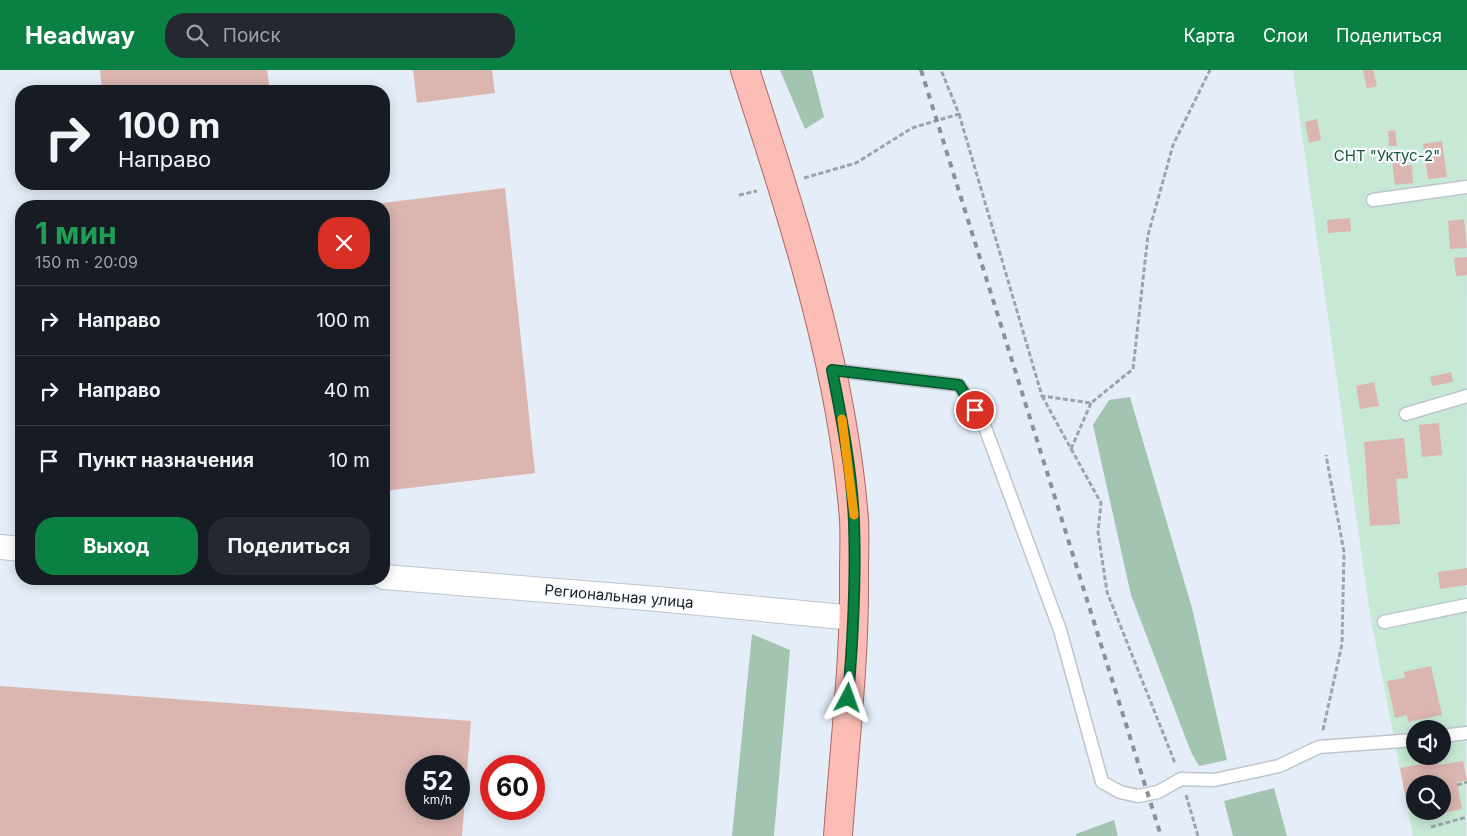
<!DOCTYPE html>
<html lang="ru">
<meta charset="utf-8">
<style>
body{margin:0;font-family:Inter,sans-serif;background:#242831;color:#f1f3f6;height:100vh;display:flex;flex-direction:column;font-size:19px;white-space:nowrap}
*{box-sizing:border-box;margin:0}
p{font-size:16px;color:#9ea1a6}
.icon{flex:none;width:28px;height:28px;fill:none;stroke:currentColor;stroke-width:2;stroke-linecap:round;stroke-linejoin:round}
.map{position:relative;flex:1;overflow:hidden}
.panel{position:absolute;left:15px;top:130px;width:375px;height:385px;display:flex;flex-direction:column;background:#171b24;border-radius:20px;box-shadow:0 2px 12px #0003}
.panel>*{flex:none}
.top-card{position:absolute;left:15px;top:15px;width:375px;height:105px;border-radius:20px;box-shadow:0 2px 12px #0003;background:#171b24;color:#f1f3f6;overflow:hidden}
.buttons{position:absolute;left:1406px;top:650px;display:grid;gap:10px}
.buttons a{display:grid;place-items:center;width:45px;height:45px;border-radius:50%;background:#171b24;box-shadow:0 2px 12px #0003;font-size:25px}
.speed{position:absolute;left:405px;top:685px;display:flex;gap:10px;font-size:25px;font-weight:700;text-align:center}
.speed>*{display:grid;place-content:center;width:65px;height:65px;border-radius:50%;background:#171b24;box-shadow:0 2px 12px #0003;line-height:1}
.speed small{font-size:12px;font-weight:400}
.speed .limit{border:8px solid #d22;background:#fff;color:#111}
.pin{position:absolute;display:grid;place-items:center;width:42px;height:42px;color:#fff;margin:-21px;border:2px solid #fff;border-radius:50%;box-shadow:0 1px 5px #0007}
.me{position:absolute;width:55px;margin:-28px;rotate:4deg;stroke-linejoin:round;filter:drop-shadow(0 0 4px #0008)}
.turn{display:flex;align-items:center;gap:18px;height:105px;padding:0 20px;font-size:22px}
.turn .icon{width:65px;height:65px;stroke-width:2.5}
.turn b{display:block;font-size:35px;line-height:42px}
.round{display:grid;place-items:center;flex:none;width:52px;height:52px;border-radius:20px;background:#242831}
.headline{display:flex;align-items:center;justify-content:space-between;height:85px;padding:0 20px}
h1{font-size:30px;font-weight:700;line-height:38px;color:#1e9e55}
.primary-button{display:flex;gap:10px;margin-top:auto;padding:10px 20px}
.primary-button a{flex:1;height:58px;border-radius:20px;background:#0b8043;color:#fff;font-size:20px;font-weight:700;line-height:58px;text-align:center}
.primary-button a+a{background:#242831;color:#f1f3f6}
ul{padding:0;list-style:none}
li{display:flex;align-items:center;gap:15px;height:70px;padding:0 20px;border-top:1px solid #363941}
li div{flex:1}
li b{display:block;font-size:19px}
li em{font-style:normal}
header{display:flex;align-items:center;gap:30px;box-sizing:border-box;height:70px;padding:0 25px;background:#0b8043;color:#fff}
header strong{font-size:24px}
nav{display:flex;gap:28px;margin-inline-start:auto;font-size:18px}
.search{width:350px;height:45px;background:#242831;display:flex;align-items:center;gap:12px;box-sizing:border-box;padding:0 18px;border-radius:20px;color:#9ea1a6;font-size:19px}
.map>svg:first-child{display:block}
.green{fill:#c7e8d4;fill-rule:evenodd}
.forest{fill:#a2c4b0}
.building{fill:#dbb5b0;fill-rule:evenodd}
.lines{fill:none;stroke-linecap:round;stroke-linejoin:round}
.service-casing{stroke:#bdc6cf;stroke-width:15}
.minor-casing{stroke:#bdc6cf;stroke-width:26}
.primary-casing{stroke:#aa6962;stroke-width:30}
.path{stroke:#9ca4ab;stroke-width:3;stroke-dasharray:5 2.5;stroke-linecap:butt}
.service{stroke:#fff;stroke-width:12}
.minor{stroke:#fff;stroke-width:24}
.primary{stroke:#fabcb5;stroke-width:28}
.rail{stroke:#899097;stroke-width:4;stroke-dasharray:6 6;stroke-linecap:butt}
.route-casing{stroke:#07532c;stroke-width:12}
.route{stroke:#0b8043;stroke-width:9}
.slow{stroke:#f59e0b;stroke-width:9}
.labels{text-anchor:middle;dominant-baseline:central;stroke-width:4.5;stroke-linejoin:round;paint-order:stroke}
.park-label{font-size:15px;fill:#1c5439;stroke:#f7fbff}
.street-label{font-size:15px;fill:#1c2023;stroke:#f7fbff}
</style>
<header>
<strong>Headway</strong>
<div class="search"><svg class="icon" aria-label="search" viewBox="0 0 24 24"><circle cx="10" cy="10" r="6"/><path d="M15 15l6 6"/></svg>Поиск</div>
<nav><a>Карта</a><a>Слои</a><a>Поделиться</a></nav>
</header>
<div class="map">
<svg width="1467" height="766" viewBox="0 0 1467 766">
<rect width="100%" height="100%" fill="#e5eef8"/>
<path class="green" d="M1293 0H1467L1466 766H1413L1370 544ZM1415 659H1442V686H1415ZM1415 714H1442V741H1415Z"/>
<g class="forest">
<path d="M780 0H812L824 47 805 59Z"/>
<path d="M1130 327 1192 538 1227 690 1199 696 1191 682 1131 525 1093 355 1109 330Z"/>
<path d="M752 564 790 580 774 766H732Z"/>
<path d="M1274 718 1287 766H1233L1224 731Z"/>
<path d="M1114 750 1118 766H1076V764Z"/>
</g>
<g class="building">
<path d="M100 0H267L270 21H102Z"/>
<path d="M413 0H492L495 23 417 33Z"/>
<path d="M1363 0H1373L1377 16 1367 19Z"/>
<path d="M1317 49 1321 70 1309 73 1305 52Z"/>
<path d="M1395 60 1397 76H1389L1388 61Z"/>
<path d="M1442 71 1447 107 1428 109 1423 74Z"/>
<path d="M1402 89 1403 96 1412 95 1413 113 1395 115 1392 91Z"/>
<path d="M505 118 535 403 384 421V136L366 135Z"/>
<path d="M1350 148 1351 161 1328 163 1327 150Z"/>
<path d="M1464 149 1467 178 1450 179 1448 151Z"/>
<path d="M1467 187V205L1456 206 1454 188Z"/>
<path d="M1451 302 1453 312 1432 316 1430 307Z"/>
<path d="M1374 312 1379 336 1360 339 1356 316Z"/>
<path d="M1439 353 1442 385 1422 387 1419 355Z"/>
<path d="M1404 368 1408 408 1396 409 1400 454 1370 456 1364 372Z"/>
<path d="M1467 498V515L1440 519 1438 502Z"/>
<path d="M1431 596 1442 645 1408 652 1407 645 1395 648 1387 611 1405 608 1404 602Z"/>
<path d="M0 616 471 651 462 766H0ZM416 696H459V739H416Z"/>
<path d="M1438 691 1439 695 1463 691 1467 710 1457 712 1462 739 1428 746 1427 741H1442V714H1415V737L1408 739 1400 698Z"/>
</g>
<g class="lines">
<g class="service-casing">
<g id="service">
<path d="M1373 130 1467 117"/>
<path d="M832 300 959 315 983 352 1060 560 1102 712 1120 722 1138 726 1158 722 1181 709 1214 710 1279 696 1319 677 1415 670"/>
<path d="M1406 344 1467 326"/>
<path d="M1384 552 1467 535"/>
<path d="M1442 666 1467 663"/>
</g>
</g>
<g class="minor-casing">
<g id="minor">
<path d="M0 477 21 479"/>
<path d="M384 507 658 529 854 548"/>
</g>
</g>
<g class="primary-casing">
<path id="primary" d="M745 0C792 146 842 295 854 449 855 467 854 486 854 504 855 591 844 679 838 766"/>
</g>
<g class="path">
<path d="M959 44 1042 326 1091 333 1133 299 1148 165 1173 75 1210 0"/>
<path d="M804 108 856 93 912 58 959 44 941 0"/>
<path d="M739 125 757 121"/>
<path d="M1042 326 1101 433 1098 462 1107 522 1175 693"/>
<path d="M1071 379 1091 333"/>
<path d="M1323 660 1342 574 1344 482 1326 385"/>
<path d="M1457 715 1467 712"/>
<path d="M1186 725 1198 766"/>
<path d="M1431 757 1467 747"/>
</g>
<use href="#service" class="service"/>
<use href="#minor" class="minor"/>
<use href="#primary" class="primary"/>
<path class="rail" d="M921 0 1161 766"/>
</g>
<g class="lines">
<g class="route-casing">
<path id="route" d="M848 628C853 569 856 511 854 452 852 401 842 350 832 300L959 315 975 340"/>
</g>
<use href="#route" class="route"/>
<path class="slow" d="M842 349 854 445"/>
</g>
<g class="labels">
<g class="park-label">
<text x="1387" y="85">СНТ "Уктус-2"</text>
</g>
<g class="street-label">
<text transform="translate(619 526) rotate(5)">Региональная улица</text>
</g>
</g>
</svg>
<div class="buttons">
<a><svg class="icon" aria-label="sound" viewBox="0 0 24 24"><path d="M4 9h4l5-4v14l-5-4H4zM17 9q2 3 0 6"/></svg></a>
<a><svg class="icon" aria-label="search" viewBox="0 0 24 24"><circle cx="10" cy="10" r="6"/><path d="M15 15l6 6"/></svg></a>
</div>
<div class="speed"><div>52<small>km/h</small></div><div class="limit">60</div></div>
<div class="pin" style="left:975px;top:340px;background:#d93025"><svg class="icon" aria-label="arrive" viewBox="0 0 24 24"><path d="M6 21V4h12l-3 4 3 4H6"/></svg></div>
<svg class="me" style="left:848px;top:628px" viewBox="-20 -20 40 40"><path d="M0-17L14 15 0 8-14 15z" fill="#0b8043" stroke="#fff" stroke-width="4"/></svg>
<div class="top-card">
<div class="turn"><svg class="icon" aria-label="right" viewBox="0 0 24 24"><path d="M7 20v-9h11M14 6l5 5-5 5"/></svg><div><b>100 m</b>Направо</div></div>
</div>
<section class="panel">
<div class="headline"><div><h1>1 мин</h1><p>150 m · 20:09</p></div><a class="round" style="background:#d93025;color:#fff"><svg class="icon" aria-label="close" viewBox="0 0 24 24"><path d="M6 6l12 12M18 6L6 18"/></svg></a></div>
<ul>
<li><svg class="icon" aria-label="right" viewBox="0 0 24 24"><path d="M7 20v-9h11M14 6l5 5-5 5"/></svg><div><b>Направо</b></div><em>100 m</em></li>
<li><svg class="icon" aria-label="right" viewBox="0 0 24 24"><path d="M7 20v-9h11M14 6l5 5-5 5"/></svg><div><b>Направо</b></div><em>40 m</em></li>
<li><svg class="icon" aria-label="arrive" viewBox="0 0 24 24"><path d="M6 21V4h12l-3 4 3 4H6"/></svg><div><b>Пункт назначения</b></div><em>10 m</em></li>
</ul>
<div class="primary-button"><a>Выход</a><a>Поделиться</a></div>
</section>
</div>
